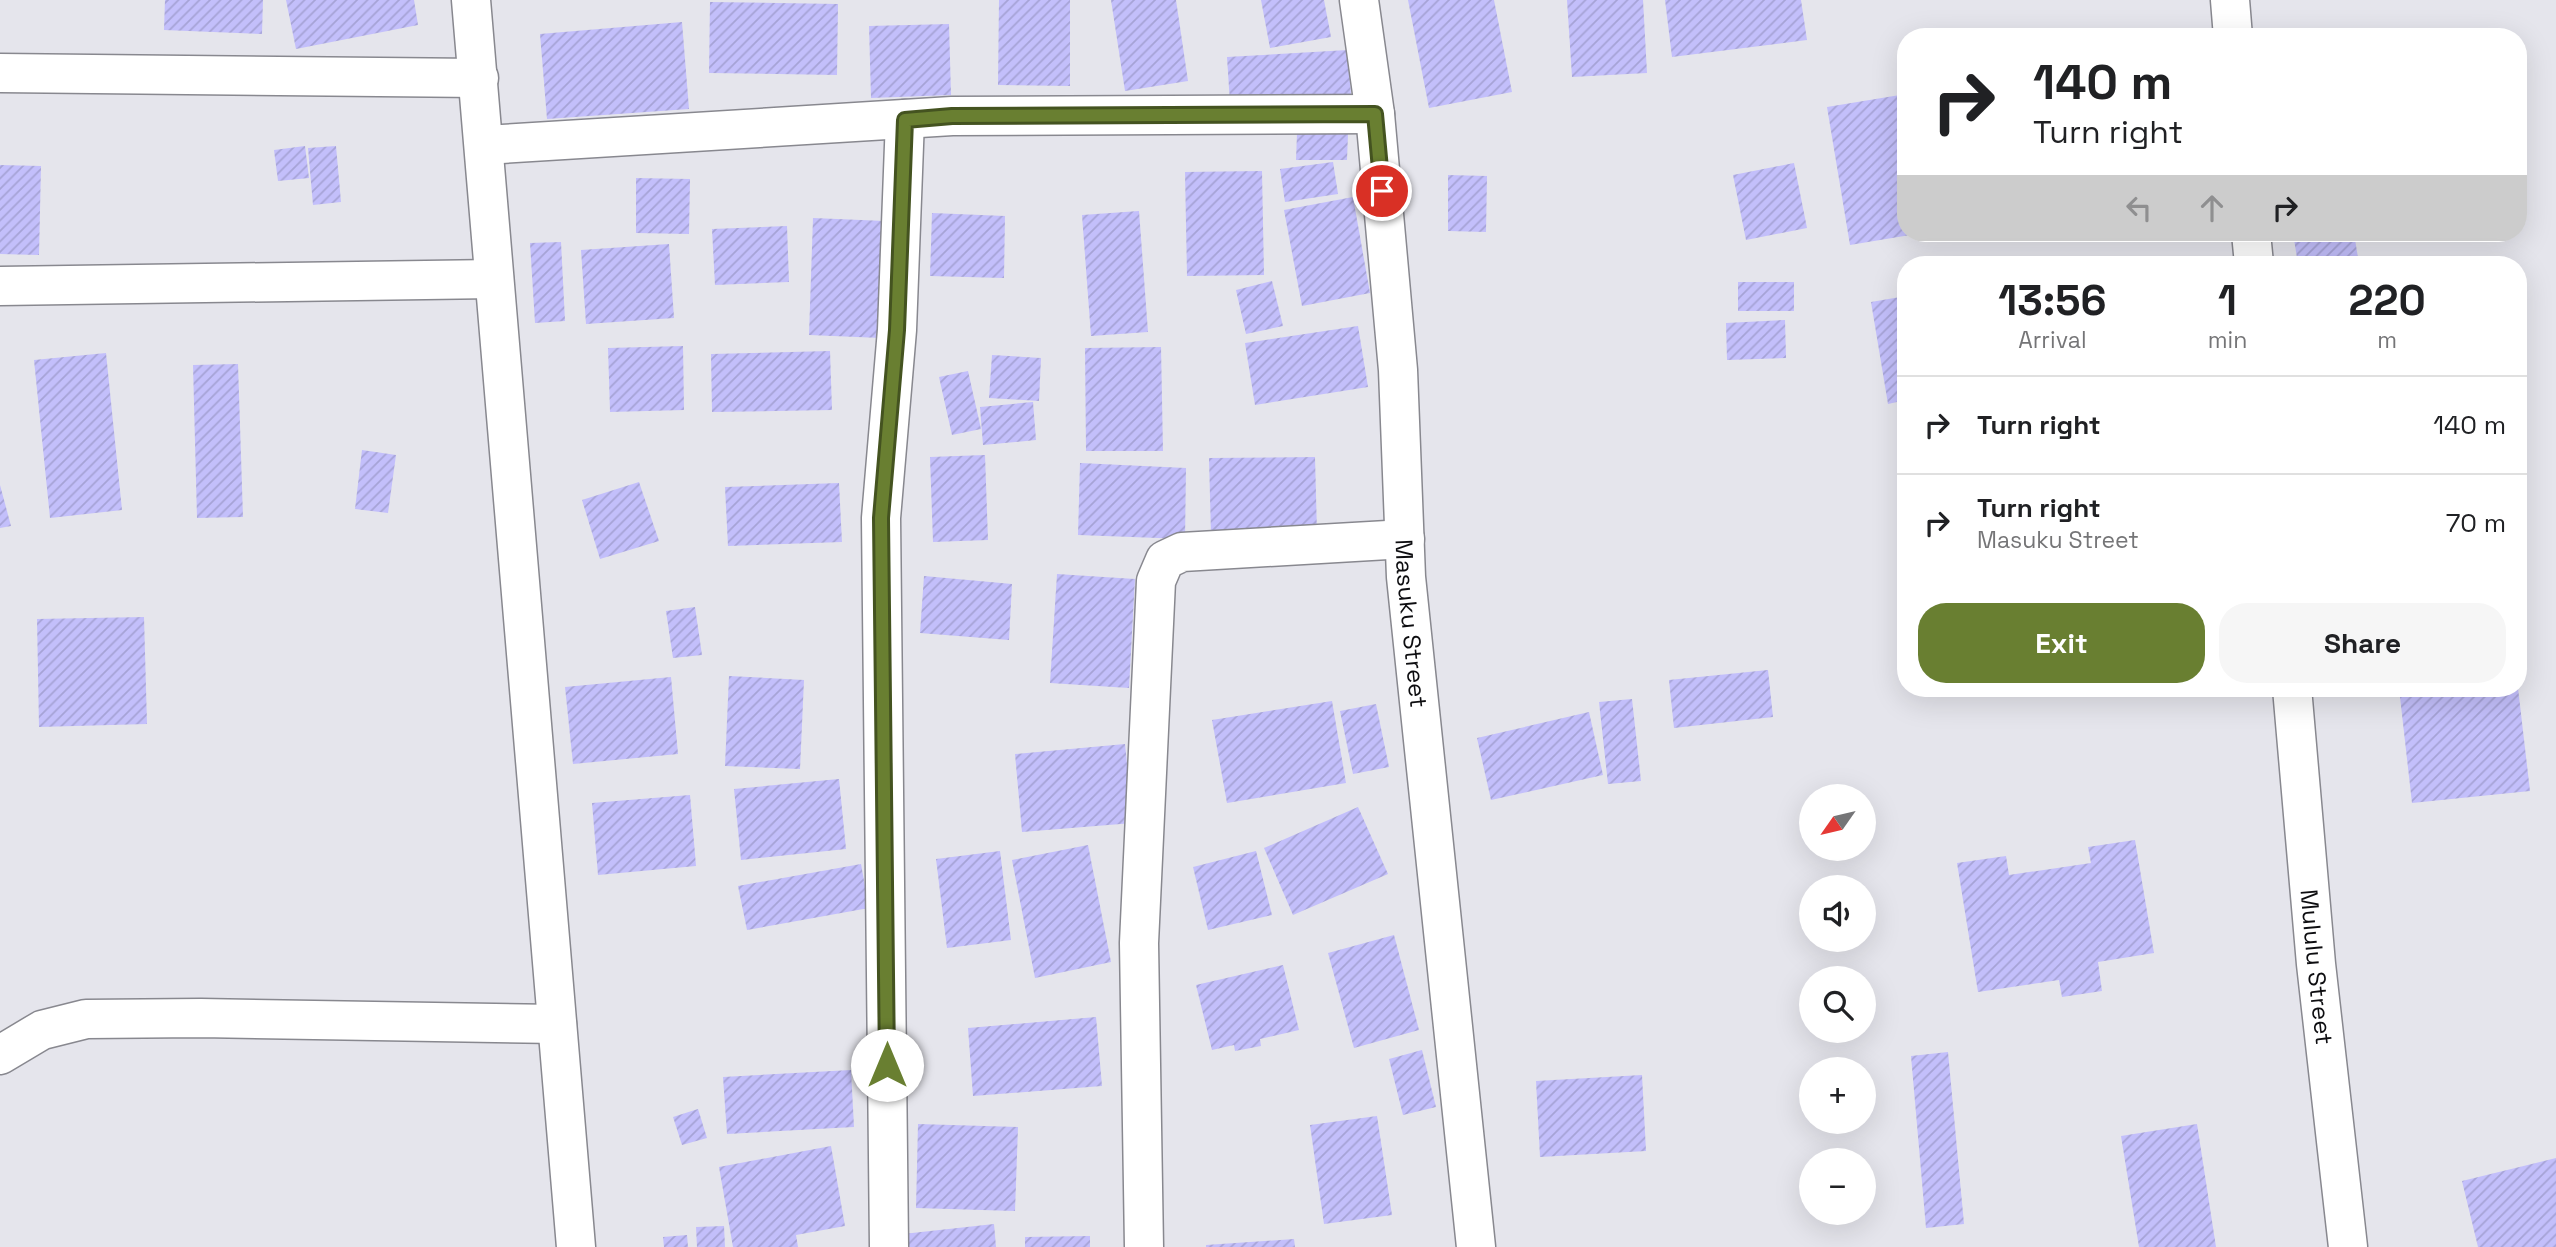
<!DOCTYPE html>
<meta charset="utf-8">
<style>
body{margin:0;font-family:"Space Grotesk",sans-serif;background:#f6f6f6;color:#202124;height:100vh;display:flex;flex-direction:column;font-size:26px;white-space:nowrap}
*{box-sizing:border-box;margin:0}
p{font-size:23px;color:#757577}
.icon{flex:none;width:38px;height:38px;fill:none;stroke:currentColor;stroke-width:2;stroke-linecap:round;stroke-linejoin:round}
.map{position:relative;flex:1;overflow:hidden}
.sheet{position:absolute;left:1897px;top:256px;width:630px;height:441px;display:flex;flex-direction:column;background:#fff;border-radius:28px;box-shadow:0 7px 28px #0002}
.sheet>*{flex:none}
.banner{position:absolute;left:1897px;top:28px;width:630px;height:214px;border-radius:28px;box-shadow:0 7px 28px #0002;background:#fff;color:#202124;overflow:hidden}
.needle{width:46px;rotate:236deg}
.tools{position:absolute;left:1799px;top:784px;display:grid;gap:14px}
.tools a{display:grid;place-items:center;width:77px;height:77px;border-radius:50%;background:#fff;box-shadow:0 7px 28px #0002;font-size:35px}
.pin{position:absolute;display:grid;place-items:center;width:60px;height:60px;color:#fff;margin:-30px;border:4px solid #fff;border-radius:50%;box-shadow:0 2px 7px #0007}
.me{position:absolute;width:77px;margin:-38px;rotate:0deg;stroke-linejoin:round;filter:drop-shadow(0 0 5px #0008)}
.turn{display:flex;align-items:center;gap:24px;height:147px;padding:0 21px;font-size:32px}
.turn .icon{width:91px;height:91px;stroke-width:2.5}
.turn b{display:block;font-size:49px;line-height:60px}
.lanes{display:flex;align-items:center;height:66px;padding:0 21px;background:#0003;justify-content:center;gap:35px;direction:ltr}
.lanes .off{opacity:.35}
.eta{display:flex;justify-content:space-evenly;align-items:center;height:119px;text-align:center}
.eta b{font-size:42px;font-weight:600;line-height:49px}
.action{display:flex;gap:14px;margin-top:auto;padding:14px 21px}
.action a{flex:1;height:80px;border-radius:28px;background:#697f31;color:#fff;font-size:28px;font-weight:600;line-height:80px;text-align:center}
.action a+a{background:#f6f6f6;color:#202124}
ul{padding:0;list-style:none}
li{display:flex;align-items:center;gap:21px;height:98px;padding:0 21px;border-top:2px solid #e0e0e0}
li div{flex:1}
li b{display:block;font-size:26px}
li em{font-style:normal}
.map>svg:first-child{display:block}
.building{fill:url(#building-hatch)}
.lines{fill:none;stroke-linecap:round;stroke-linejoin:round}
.street-casing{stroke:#88888f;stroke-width:41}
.street{stroke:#fff;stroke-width:38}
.route-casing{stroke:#445320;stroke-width:18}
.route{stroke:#697f31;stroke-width:12}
.labels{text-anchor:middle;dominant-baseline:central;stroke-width:7;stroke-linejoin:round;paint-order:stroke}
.street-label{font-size:24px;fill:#0d0d10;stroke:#f2f2fa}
</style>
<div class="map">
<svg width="2556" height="1247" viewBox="0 0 2556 1247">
<defs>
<pattern id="building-hatch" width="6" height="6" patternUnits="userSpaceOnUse" patternTransform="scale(1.75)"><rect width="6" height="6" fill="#c3bffb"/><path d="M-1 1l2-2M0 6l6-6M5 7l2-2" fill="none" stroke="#a6a3d6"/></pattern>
</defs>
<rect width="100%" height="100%" fill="#e5e5ec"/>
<g class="building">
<path d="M165 0H263L262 34 164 30Z"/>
<path d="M286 0H414L418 25 296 49Z"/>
<path d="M999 0H1070V86L998 85Z"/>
<path d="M1111 0H1176L1188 81 1125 91Z"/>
<path d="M1261 0H1324L1331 37 1270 48Z"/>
<path d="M1408 0H1494L1512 92 1429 108Z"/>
<path d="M1567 0H1643L1647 73 1572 77Z"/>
<path d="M1665 0H1801L1807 40 1672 57Z"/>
<path d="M710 2 838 4 837 75 709 73Z"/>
<path d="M682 22 689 109 547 119 540 34Z"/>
<path d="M949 24 951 95 871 98 869 26Z"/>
<path d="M1348 50 1351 96 1230 103 1227 57Z"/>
<path d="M1906 94V233L1916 234 1850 245 1827 107Z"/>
<path d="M1297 133 1348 134 1347 160H1296Z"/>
<path d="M305 146 309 178 278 181 274 150Z"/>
<path d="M336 146 341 202 313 205 308 148Z"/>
<path d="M1333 162 1338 194 1285 202 1280 169Z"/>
<path d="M1794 163 1807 228 1746 240 1733 175Z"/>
<path d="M0 165 41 166 39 255 0 254Z"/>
<path d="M1262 171 1264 275 1187 276 1185 172Z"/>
<path d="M1448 175 1487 176 1486 232 1448 231Z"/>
<path d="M636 178 690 179 689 234 636 233Z"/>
<path d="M1353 197 1370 293 1302 306 1284 210Z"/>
<path d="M1139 211 1148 332 1091 336 1082 215Z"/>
<path d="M932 213 1005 216 1004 278 930 276Z"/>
<path d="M813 218 885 221 881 338 809 335Z"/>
<path d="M787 226 789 282 715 285 712 229Z"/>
<path d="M2293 233H2354L2359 264H2298Z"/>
<path d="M561 242 565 321 535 323 530 243Z"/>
<path d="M669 244 674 318 586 324 581 250Z"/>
<path d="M1272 281 1283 326 1246 334 1236 290Z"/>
<rect x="1738" y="282" width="56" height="29"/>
<path d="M1906 296V400L1888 404 1871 302Z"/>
<path d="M1785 320 1786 358 1727 360 1726 323Z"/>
<path d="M1358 326 1368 387 1255 405 1245 343Z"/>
<path d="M683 346 684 410 610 412 608 348Z"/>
<path d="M1161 347 1163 451H1086L1085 348Z"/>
<path d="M830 351 832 410 712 412 711 354Z"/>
<path d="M106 353 122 510 50 518 34 360Z"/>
<path d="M992 355 1041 358 1039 401 989 398Z"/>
<path d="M238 364 243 517 197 518 193 365Z"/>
<path d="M968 371 981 429 952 435 939 377Z"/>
<path d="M1033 402 1036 440 983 445 980 407Z"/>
<path d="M362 450 396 455 388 513 355 509Z"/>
<path d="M985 455 988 540 933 542 930 457Z"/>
<path d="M1315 457 1317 533 1211 535 1209 458Z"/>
<path d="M1080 463 1186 468 1185 539 1078 535Z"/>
<path d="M639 482 659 541 600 559 582 500Z"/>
<path d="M839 483 842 542 728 546 725 487Z"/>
<path d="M0 485 11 526 0 528Z"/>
<path d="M1057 574 1135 579 1129 688 1050 683Z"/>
<path d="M924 576 1012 584 1009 640 920 633Z"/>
<path d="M695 607 702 655 673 658 666 611Z"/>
<path d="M144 617 147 724 39 727 37 619Z"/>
<path d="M1768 670 1773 717 1674 728 1669 680Z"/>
<path d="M729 676 804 680 800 769 725 766Z"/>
<path d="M671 677 678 754 573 764 565 687Z"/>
<path d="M2399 688H2518L2530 791 2412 803Z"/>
<path d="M1632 699 1641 781 1608 784 1599 702Z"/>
<path d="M1332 701 1346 783 1227 803 1212 720Z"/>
<path d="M1376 704 1389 767 1353 774 1340 711Z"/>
<path d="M1589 712 1603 775 1491 800 1477 738Z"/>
<path d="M1125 744 1133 823 1022 832 1015 754Z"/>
<path d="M839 779 846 849 741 860 734 789Z"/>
<path d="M690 795 696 866 598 875 592 803Z"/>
<path d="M1358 807 1388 874 1293 915 1264 848Z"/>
<path d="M2135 840 2154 953 2098 962 2102 991 2062 997 2059 980 1978 992 1957 863 2006 856 2009 875 2091 863 2088 847Z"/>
<path d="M1088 845 1111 962 1035 978 1012 860Z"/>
<path d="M1000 851 1011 940 947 948 936 859Z"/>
<path d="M1256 851 1272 915 1208 930 1193 867Z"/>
<path d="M861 864 869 908 747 930 738 886Z"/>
<path d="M1394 935 1419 1030 1354 1048 1328 953Z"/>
<path d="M1283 965 1299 1030 1260 1039 1261 1046 1235 1051 1234 1045 1212 1050 1196 985Z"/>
<path d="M1096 1017 1102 1086 973 1096 968 1028Z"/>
<path d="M1422 1050 1436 1107 1403 1115 1389 1059Z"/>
<path d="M1948 1052 1964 1224 1926 1228 1911 1056Z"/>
<path d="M851 1070 854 1127 727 1134 723 1077Z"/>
<path d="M1642 1075 1646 1151 1540 1157 1536 1081Z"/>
<path d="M698 1109 707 1138 682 1145 673 1117Z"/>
<path d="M1377 1116 1392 1215 1324 1224 1310 1125Z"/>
<path d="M918 1124 1018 1127 1015 1211 916 1208Z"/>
<path d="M2197 1124 2216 1247H2139L2121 1136Z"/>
<path d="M831 1146 845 1226 796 1235 798 1247H733L719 1167Z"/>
<path d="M2556 1158V1247H2478L2462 1181Z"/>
<path d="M994 1224 996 1247H904L903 1234Z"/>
<path d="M724 1226 725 1247H697L696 1227Z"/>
<path d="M687 1235 688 1247H664L663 1237Z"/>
<path d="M1090 1236V1247H1025V1237Z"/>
<path d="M1294 1239 1295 1247H1206V1245Z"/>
</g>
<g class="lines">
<g class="street-casing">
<g id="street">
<path d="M471 0 576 1247"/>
<path id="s1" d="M1359 0 1375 114 1398 370 1406 577 1476 1247"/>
<path d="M2230 0 2233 37"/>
<path d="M0 73 479 78"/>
<path d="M485 145 952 116 1375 114"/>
<path d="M2251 233 2254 264"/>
<path d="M0 286 494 279"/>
<path id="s2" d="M2292 688 2316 964 2348 1247"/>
<path d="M0 1055 42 1030 86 1019 201 1018 557 1024"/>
<path d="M889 1247 881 518 897 330 905 119"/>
<path d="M1144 1247 1139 943 1156 581 1165 560 1182 552 1405 539"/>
</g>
</g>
<use href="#street" class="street"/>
</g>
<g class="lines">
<g class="route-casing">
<path id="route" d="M887 1065 881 518 897 330 905 120 952 116 1375 114 1382 191"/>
</g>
<use href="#route" class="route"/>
</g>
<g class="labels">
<g class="street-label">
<text stroke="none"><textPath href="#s1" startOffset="626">Masuku Street</textPath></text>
<text stroke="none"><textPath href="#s2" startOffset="280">Mululu Street</textPath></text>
</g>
</g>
</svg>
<div class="tools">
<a><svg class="needle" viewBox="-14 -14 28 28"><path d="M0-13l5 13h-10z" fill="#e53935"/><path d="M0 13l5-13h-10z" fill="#757577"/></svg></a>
<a><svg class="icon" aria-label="sound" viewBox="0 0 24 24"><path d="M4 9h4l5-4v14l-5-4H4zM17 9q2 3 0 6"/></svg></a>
<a><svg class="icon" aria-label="search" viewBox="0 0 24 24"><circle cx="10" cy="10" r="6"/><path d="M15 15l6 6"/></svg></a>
<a>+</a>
<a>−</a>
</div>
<div class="pin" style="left:1382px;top:191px;background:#d93025"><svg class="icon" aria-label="arrive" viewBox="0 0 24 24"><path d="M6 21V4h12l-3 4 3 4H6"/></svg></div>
<svg class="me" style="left:887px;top:1065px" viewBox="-20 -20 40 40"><circle r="19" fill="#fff"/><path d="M0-13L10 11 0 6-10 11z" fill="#697f31"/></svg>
<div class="banner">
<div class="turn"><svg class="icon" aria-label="right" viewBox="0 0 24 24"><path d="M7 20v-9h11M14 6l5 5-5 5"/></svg><div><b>140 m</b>Turn right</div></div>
<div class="lanes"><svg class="icon off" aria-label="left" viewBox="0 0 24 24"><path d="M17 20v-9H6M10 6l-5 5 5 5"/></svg><svg class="icon off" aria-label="ahead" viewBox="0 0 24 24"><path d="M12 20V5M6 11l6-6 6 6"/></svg><svg class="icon" aria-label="right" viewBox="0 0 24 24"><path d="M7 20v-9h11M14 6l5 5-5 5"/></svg></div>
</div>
<section class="sheet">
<div class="eta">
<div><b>13:56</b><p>Arrival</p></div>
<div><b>1</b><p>min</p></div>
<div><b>220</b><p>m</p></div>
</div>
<ul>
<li><svg class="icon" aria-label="right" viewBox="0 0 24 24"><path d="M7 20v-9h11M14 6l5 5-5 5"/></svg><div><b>Turn right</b></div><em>140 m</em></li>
<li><svg class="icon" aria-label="right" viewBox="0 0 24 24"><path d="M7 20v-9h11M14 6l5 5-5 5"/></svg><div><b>Turn right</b><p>Masuku Street</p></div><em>70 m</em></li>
</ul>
<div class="action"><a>Exit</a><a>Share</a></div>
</section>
</div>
